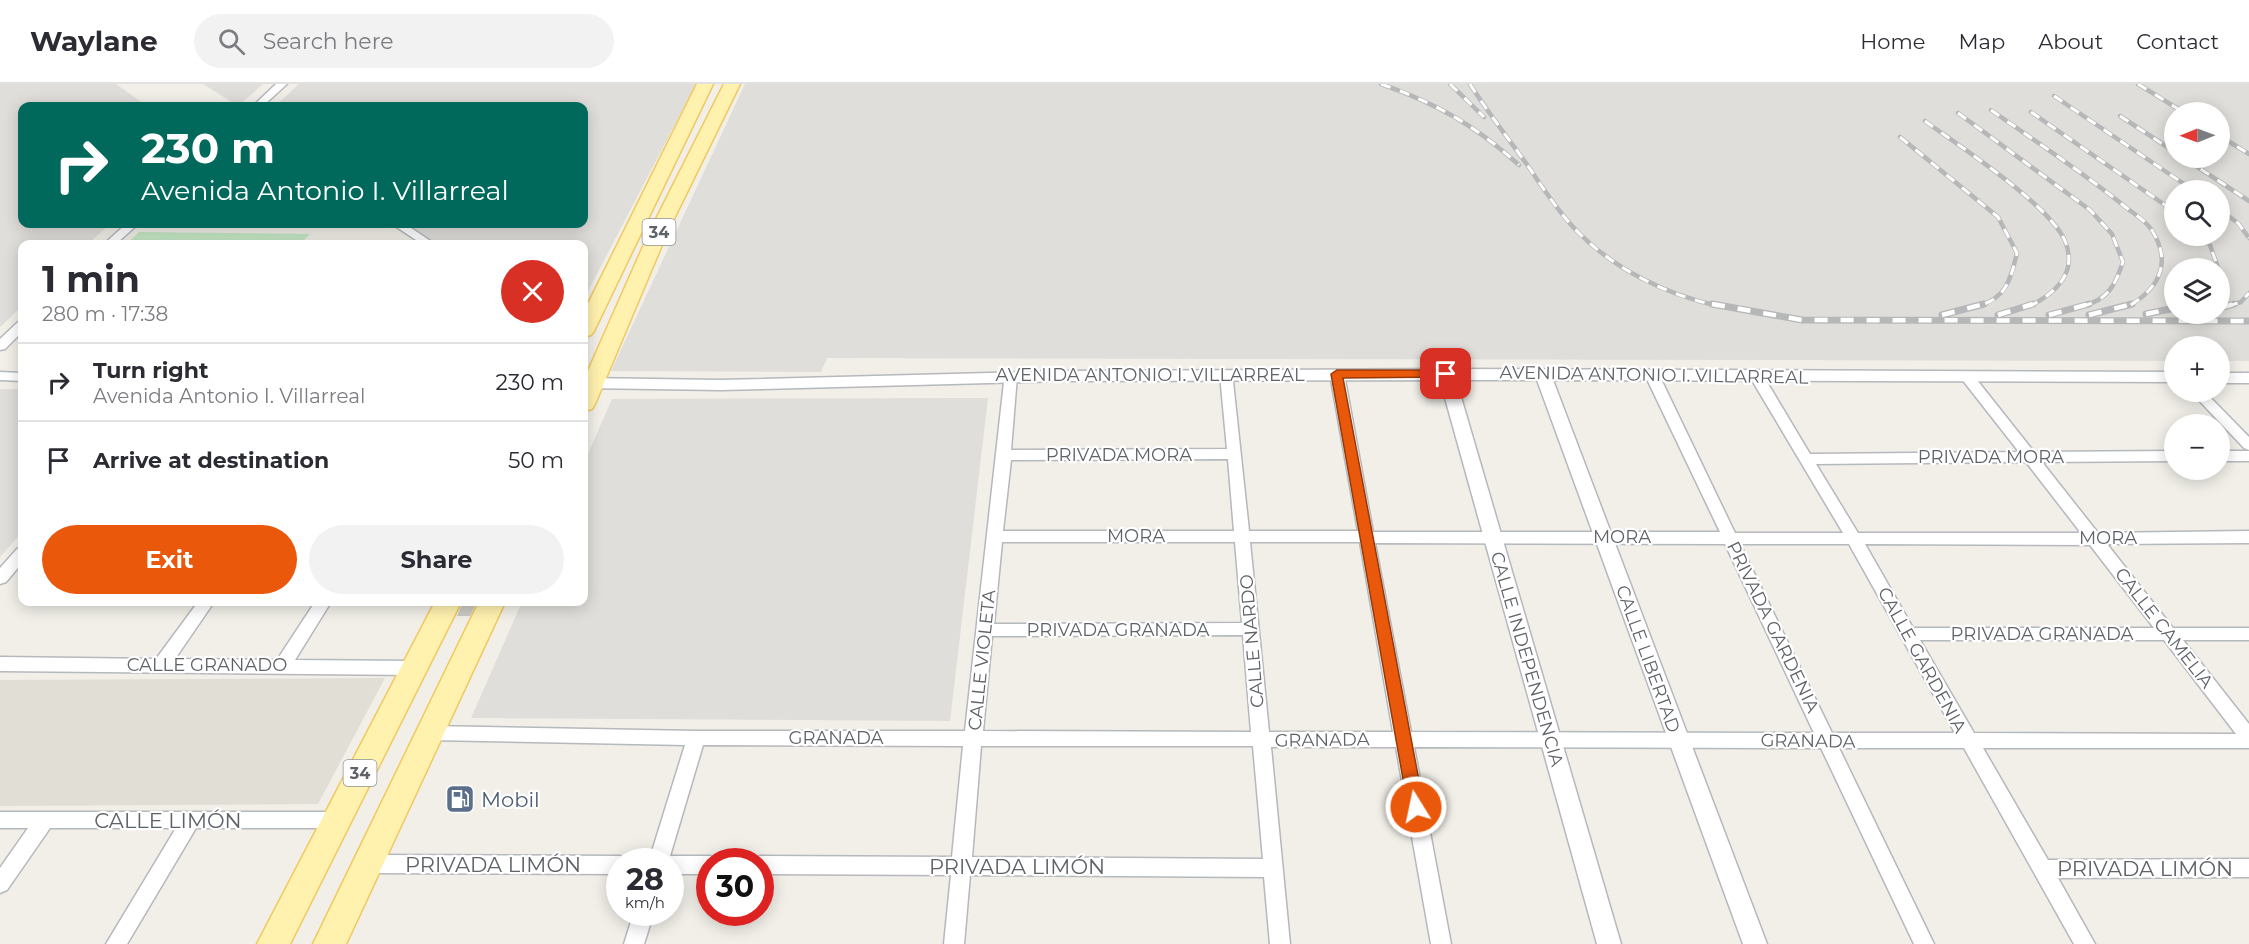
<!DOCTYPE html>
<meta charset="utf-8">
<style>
body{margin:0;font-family:Montserrat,sans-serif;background:#f2f2f3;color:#2b2b33;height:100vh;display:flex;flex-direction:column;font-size:22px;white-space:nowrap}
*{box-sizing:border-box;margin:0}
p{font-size:20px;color:#7c7c81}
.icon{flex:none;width:33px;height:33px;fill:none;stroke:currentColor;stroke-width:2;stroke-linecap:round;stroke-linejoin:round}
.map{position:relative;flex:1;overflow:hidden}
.panel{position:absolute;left:18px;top:156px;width:570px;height:366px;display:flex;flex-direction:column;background:#fff;border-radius:12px;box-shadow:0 3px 15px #0003}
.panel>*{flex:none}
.hud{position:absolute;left:18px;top:18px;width:570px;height:126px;border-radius:12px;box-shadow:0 3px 15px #0003;background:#00695c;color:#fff;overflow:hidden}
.needle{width:39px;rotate:269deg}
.controls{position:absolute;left:2164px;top:18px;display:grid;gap:12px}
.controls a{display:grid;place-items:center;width:66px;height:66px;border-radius:50%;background:#fff;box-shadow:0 3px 15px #0003;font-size:30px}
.speed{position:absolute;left:606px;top:764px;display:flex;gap:12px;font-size:30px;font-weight:700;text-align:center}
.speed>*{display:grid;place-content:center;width:78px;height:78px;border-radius:50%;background:#fff;box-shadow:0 3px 15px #0003;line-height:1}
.speed small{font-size:15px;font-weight:400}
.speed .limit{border:9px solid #d22;background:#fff;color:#111}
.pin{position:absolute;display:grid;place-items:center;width:51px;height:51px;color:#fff;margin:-26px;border-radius:12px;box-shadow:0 3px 9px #0006}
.me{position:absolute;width:66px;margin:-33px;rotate:350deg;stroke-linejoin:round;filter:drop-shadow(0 0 4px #0008)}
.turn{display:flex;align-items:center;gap:21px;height:126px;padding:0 24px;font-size:27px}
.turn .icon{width:78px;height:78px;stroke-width:2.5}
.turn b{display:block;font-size:42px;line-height:51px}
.round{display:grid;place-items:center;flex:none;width:63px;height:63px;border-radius:32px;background:#f2f2f3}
.head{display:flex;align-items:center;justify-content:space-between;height:102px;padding:0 24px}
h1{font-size:36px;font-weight:700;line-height:45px}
.primary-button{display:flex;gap:12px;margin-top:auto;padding:12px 24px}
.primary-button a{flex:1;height:69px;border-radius:36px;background:#ea580c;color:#fff;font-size:24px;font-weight:700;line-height:69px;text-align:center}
.primary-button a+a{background:#f2f2f3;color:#2b2b33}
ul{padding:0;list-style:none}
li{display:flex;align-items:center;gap:18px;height:78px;padding:0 24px;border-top:2px solid #e1e1e2}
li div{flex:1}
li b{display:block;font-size:22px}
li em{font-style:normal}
header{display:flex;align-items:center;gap:36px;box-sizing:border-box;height:84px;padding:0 30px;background:#fff;border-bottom:2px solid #e1e1e2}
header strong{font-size:28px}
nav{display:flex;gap:33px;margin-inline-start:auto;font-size:21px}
.search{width:420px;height:54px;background:#f2f2f3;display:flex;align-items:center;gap:15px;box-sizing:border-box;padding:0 21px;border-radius:33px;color:#7c7c81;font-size:22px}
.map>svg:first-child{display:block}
.industrial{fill:#e0deda;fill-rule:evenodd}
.education{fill:#e1ded6}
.green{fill:#c5e8c5}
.building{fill:#cccac5}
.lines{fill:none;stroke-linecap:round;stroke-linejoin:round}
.minor-casing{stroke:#b5b8bc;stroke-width:3}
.tertiary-casing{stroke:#b5b8bc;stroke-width:3}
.primary-casing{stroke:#f2c960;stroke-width:3}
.minor{fill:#fff;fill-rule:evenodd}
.tertiary{fill:#fff;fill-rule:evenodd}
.primary{fill:#fff2af;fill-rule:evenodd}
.rail-far1-casing{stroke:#b6b7b8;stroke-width:4.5}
.rail-casing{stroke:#b6b7b8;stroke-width:7}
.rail-far1{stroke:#fff;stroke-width:3;stroke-dasharray:10;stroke-linecap:butt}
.rail{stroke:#fff;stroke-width:4.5;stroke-dasharray:13;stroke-linecap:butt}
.route{fill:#ea580c;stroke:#983908;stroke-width:1.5}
.labels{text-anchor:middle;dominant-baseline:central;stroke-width:4.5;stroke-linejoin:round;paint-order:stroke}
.shield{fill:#fff;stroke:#8f9295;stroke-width:1.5}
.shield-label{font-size:16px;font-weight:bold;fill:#5f6368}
.street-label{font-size:18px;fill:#5f6368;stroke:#fff}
.near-service-label{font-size:21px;fill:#4e5e75;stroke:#fff;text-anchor:start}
.near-street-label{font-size:21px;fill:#5f6368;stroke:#fff}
</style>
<header>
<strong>Waylane</strong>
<div class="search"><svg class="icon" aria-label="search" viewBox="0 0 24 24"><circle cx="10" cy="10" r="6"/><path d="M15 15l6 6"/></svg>Search here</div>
<nav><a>Home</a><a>Map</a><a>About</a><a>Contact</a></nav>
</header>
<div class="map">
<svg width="2249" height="860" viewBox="0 0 2249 860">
<rect width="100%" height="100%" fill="#f1efe8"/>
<g class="industrial">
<path d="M0 0H116L147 22H22V140H110L88 160H22V222L0 243Z"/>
<path d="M203 0H263L238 22Z"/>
<path d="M299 0H696L584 215V160H438L407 140H584V22H275Z"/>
<path d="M745 0H2249V277H2220V262H2175V277L827 274 821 288 611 287ZM2175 28H2220V74H2175ZM2175 106H2220V152H2175ZM2175 184H2220V230H2175Z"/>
<path d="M0 305H22V448L0 473Z"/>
<path d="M988 314 950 637 471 634 522 518H584V379L612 315Z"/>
</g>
<path class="education" d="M385 594 318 720 0 722V596Z"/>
<path class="green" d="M139 148 310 150 300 160H126Z"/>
<path class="building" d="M463 518H477L470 532H457Z"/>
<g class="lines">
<g class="minor-casing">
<g id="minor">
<path d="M276 0H287L263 22H253Z"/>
<path d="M126 140H138L116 160H104Z"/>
<path d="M392 140H405L435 160H422Z"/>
<path d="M22 237V248L5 265 0 266V255L18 238Z"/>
<path d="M1337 286 1344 290 1373 448H1720L1645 291 1652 287 1659 291 1735 449H1843L1750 293 1757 289 1764 293 1810 370 2019 368 1961 294 1968 290 1973 291 2034 368 2175 367V377L2042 378 2098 449 2249 447V459L2107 460 2173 544H2249V556H2183L2249 640V664H1983L2048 776 2249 775V793L2058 794 2095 860H2074L1964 664H1839L1934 860H1914L1821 664 1414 663 1451 860H1431L1396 663H1271L1290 860H1270L1264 793 970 791 964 860H944L951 791 760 790V777H752L760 772 952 773 963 662 703 661 670 772H710L718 777H710V790H670V777H649L685 661 430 656 424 654 421 649 424 644 430 642 696 647H965L1005 289H1015L1017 292 1011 366 1227 365 1220 291 1222 288H1232L1249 447H1358L1330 290ZM1228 375 1234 447H1003L1011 376ZM2026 378 2081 449H1858L1816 380ZM1002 458H1235L1242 539 994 540ZM1250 458H1360L1393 648H1269ZM1375 459 1725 460 1814 649 1411 648ZM1740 460H1849L1955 649H1832ZM1865 460 2090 461 2154 544H1913ZM1243 551 1251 648 983 647 992 552ZM1920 556H2164L2236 650 1974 649ZM981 662H1253L1263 775 972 773Z"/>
<path d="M0 288 22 289V297L0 296Z"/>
<path d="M2191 308H2205L2249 353V366L2244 364Z"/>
<rect x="2220" y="367" width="29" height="10"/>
<path d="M22 463V479L6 498 0 500V484L17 465Z"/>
<path d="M198 518H214L175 575 277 576 315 518H331L295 576 414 577 420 579 422 584 420 589 414 591 0 587V573L156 575Z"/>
<path d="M0 728H336L343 730 345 736 343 742 336 744H196L127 860H106L176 744H50L7 806 0 809V784L28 744H0Z"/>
<path d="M367 771 620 772 628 777H620V790L367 789 360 786 357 780 360 774Z"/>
<path d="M634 828H654L644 860H624Z"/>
</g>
</g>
<g class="tertiary-casing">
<g id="tertiary">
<path d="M1446 285 2175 288V298L1553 296 1767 860H1743L1537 296H1456L1621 860H1597L1440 296 1066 297 721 306 584 304V294L721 296 1066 287Z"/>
<rect x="2220" y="289" width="29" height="10"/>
</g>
</g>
<g class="primary-casing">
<g id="primary">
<path d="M697 0H713L594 247 591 251 584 253V228Z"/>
<path d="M724 0H740L667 149 595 320 592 325 584 327V296L649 149Z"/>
<path d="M435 518H461L290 860H257Z"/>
<path d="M479 518H505L346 860H313Z"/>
</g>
</g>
<use href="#minor" class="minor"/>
<use href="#tertiary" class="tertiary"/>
<use href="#primary" class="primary"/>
<g class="rail-far1-casing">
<g id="rail-far1">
<path d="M1381 0C1436 19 1476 42 1519 81"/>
<path d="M1450 0 1484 33"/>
<path d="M1470 0C1488 29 1509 55 1528 82 1543 104 1557 126 1575 145 1613 185 1665 210 1718 222"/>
<path d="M2138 0 2183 28"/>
<path d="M2054 12 2193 106"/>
<path d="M1991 26C2035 57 2081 87 2123 121 2131 128 2145 136 2151 145 2172 177 2161 203 2129 222"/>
<path d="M2031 28 2175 128"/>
<path d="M1958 29 2090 126 2112 150 2123 178C2115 201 2109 215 2083 222"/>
<path d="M2120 32 2175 68"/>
<path d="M1925 37C1959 62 2050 121 2065 157 2078 188 2056 209 2030 222"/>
<path d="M2220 52 2249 70"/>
<path d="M1900 53 1998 133 2017 169C2011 194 2007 214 1978 222"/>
<path d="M2184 74 2249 117"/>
<path d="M2220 126 2238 139 2249 154"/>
<path d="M2201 152 2210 161 2218 184"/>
<path d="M2228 222 2241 218 2249 209"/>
</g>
</g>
<g class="rail-casing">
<g id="rail">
<path d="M1712 220 1802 236 2249 237"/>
<path d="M2220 224 2234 220"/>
<path d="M2146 230 2175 224"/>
<path d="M1942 231 1984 220"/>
<path d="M1998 231 2033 220"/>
<path d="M2049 231 2089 220"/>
<path d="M2089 231 2132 220"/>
</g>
</g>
<use href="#rail-far1" class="rail-far1"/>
<use href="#rail" class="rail"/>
</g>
<path class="route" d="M1337 286H1446L1452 290 1446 293 1343 294 1424 723 1422 728 1416 731 1410 728 1408 723 1331 290Z"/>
<defs>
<g id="fuel-square" transform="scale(1.5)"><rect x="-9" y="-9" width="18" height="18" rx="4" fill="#5c6f8a" stroke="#fff"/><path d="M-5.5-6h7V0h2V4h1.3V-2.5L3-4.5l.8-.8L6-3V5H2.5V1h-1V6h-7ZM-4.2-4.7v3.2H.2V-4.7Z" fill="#fff"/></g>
</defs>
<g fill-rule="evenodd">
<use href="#fuel-square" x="460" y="715"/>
</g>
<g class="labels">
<g class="shield">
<rect x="642.5" y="135" width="33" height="26" rx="4.5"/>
<rect x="343.5" y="676" width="33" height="26" rx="4.5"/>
</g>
<g class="shield-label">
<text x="659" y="148">34</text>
<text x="360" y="689">34</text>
</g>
<g class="street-label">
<text x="1150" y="291">AVENIDA ANTONIO I. VILLARREAL</text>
<text transform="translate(1654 291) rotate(1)">AVENIDA ANTONIO I. VILLARREAL</text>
<text x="1119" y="371">PRIVADA MORA</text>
<text x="1991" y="373">PRIVADA MORA</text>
<text x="1136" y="452">MORA</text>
<text x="1622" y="453">MORA</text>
<text x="2108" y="454">MORA</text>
<text transform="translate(1773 543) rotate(64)">PRIVADA GARDENIA</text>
<text transform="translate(2164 544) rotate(52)">CALLE CAMELIA</text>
<text x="1118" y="546">PRIVADA GRANADA</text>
<text x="2042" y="550">PRIVADA GRANADA</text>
<text transform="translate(1252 557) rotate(-95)">CALLE NARDO</text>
<text transform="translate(1527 575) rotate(74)">CALLE INDEPENDENCIA</text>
<text transform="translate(1648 575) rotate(70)">CALLE LIBERTAD</text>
<text transform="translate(982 576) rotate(-84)">CALLE VIOLETA</text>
<text transform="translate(1922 576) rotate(61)">CALLE GARDENIA</text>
<text x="207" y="581">CALLE GRANADO</text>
<text x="836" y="654">GRANADA</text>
<text transform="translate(1322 656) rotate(-1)">GRANADA</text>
<text transform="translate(1808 657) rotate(1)">GRANADA</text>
</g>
<g class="near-service-label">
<text x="481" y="715">Mobil</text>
</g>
<g class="near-street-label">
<text x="168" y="736">CALLE LIMÓN</text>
<text x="493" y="780">PRIVADA LIMÓN</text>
<text x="1017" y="782">PRIVADA LIMÓN</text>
<text x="2145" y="784">PRIVADA LIMÓN</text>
</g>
</g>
</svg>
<div class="controls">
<a><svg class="needle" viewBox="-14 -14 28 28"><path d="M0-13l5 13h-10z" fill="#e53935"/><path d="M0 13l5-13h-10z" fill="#7c7c81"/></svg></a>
<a><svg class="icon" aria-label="search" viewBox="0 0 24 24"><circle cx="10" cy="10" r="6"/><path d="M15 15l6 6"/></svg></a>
<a><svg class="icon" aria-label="layers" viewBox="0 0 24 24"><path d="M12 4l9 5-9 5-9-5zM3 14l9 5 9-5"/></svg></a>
<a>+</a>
<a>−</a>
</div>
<div class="speed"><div>28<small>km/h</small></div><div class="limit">30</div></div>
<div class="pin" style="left:1446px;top:290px;background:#d93025"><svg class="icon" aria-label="arrive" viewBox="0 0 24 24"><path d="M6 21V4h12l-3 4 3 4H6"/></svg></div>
<svg class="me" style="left:1416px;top:723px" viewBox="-20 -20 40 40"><circle r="17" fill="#ea580c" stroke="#fff" stroke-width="3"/><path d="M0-11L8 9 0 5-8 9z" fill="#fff"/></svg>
<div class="hud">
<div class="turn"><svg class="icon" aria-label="right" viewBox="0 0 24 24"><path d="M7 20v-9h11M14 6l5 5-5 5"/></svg><div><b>230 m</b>Avenida Antonio I. Villarreal</div></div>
</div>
<section class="panel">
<div class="head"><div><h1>1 min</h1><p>280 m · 17:38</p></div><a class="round" style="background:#d93025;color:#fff"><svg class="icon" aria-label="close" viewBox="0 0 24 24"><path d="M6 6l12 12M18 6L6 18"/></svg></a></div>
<ul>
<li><svg class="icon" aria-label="right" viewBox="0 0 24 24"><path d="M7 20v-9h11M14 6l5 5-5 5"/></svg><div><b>Turn right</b><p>Avenida Antonio I. Villarreal</p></div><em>230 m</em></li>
<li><svg class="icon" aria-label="arrive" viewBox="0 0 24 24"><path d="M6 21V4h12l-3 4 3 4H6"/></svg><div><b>Arrive at destination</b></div><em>50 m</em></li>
</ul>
<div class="primary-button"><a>Exit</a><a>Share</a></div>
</section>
</div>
